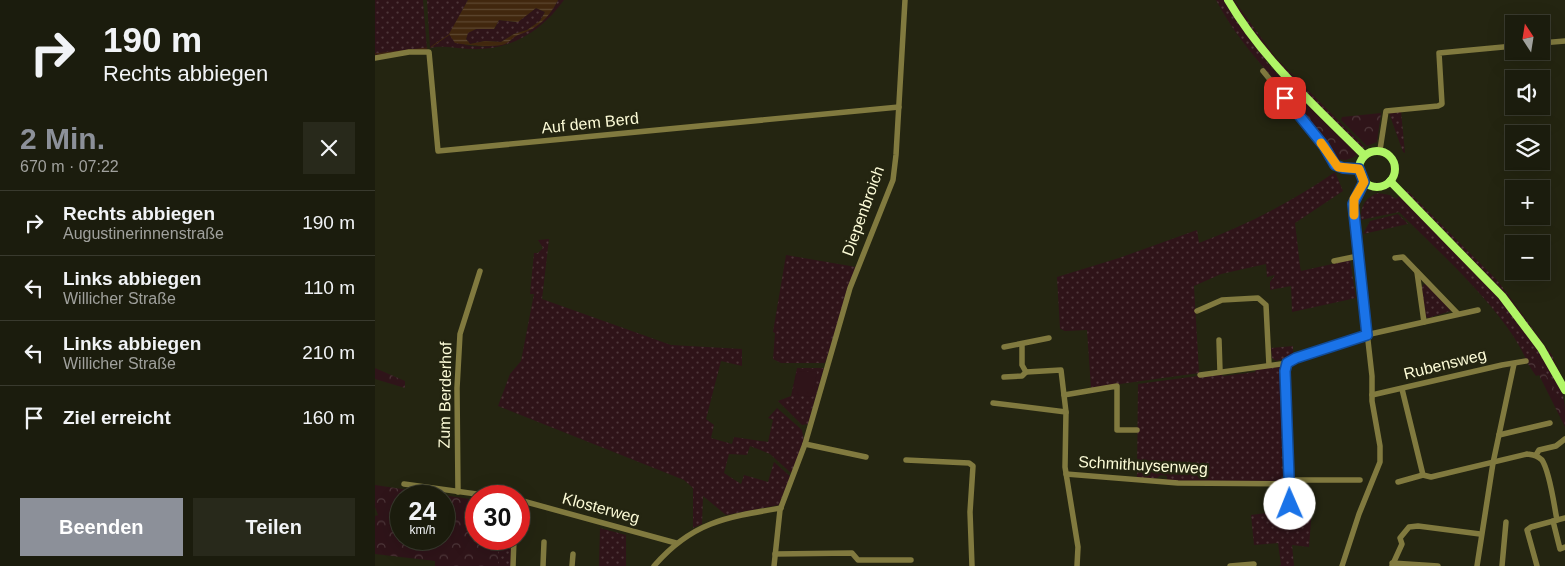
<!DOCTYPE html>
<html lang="de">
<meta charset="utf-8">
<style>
body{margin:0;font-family:Arial,sans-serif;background:#28291b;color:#f1f3f6;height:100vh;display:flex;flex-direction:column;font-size:19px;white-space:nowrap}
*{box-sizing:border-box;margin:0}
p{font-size:16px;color:#a0a19d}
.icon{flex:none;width:28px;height:28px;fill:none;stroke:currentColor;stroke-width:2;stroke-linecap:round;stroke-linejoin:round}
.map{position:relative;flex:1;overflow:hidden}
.details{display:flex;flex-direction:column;background:#1b1c0d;width:375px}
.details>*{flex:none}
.banner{background:#1b1c0d;color:#f1f3f6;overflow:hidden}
.needle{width:32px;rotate:348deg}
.fabs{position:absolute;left:1130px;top:15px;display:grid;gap:10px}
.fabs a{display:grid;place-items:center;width:45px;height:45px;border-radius:0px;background:#1b1c0d;box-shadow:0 5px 20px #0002,0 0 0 1px #393a2e;font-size:25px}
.speed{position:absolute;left:15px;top:485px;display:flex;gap:10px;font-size:25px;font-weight:700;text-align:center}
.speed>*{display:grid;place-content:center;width:65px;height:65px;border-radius:50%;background:#1b1c0d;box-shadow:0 5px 20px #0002,0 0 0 1px #393a2e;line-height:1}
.speed small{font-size:12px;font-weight:400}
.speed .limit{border:8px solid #d22;background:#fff;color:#111}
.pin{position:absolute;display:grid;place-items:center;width:42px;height:42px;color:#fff;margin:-21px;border-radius:10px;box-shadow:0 2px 8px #0006}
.me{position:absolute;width:55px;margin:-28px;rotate:359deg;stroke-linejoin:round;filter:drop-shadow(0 0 4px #0008)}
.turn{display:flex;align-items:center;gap:18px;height:105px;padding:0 20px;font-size:22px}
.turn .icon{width:65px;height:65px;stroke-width:2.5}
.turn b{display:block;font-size:35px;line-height:42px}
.round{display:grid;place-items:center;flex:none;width:52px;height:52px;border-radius:0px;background:#28291b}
.head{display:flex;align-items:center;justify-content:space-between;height:85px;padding:0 20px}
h1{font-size:30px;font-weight:700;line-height:38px;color:#8c9099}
.cta{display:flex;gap:10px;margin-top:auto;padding:10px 20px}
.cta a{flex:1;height:58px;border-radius:0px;background:#8c9099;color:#fff;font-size:20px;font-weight:700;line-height:58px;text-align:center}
.cta a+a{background:#28291b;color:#f1f3f6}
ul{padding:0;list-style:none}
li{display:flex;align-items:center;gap:15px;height:65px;padding:0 20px;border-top:1px solid #393a2e}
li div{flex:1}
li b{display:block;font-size:19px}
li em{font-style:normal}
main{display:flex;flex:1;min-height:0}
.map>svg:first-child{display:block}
.green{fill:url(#green-dots)}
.forest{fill:url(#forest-crowns);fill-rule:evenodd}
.pitch{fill:#2f1419}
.water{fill:url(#water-rules);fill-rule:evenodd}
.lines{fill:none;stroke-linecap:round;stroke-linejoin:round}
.stream{stroke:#41270e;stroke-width:1}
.minor{stroke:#817a3f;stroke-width:5.5}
.major{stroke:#b0f566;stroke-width:8}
.route-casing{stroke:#114b97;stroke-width:12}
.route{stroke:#1a73e8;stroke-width:9}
.slow{stroke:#f59e0b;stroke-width:9}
.labels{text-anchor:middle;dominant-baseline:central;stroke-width:5;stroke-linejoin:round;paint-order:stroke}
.street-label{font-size:16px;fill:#fcfbd7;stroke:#242511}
</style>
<main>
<section class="details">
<div class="banner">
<div class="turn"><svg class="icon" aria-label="right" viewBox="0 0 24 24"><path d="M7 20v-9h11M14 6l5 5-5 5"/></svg><div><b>190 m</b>Rechts abbiegen</div></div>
</div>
<div class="head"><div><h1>2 Min.</h1><p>670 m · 07:22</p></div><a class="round"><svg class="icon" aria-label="close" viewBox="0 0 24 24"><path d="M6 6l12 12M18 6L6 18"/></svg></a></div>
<ul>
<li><svg class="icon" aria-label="right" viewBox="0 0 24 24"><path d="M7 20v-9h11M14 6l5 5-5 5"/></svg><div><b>Rechts abbiegen</b><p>Augustinerinnenstraße</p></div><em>190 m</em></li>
<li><svg class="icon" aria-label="left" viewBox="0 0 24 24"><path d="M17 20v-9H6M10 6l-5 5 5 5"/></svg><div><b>Links abbiegen</b><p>Willicher Straße</p></div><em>110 m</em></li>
<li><svg class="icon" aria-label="left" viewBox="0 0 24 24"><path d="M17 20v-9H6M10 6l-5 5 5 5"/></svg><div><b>Links abbiegen</b><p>Willicher Straße</p></div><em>210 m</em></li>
<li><svg class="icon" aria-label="arrive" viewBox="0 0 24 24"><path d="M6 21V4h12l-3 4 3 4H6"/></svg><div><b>Ziel erreicht</b></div><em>160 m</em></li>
</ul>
<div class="cta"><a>Beenden</a><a>Teilen</a></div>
</section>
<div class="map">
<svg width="1190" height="566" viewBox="0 0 1190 566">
<defs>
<pattern id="green-dots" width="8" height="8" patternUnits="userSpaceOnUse" patternTransform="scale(1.25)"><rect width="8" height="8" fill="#2f1419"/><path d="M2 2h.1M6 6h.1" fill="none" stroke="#4e373a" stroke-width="1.8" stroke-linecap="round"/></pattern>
<pattern id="forest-crowns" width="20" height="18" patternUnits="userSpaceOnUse" patternTransform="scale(1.25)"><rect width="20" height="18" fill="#2f1419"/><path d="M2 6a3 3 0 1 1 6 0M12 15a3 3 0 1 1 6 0" fill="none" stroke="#4e373a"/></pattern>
<pattern id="water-rules" width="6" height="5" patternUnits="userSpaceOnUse" patternTransform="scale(1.25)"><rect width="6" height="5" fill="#41270e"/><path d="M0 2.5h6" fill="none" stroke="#5d4730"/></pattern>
</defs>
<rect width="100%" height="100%" fill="#242511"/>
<g class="green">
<path d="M0 0H48L52 50 0 56Z"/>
<path d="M52 0H93L80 24 90 45C99 47 120 47 129 44 134 42 137 37 142 35 161 27 173 19 183 0H189C166 32 135 51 94 49 81 48 68 45 55 48Z"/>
<path d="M841 0H850L894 65 982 154 979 157C930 110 873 61 841 0Z"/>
<path d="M856 0H859L901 58 990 147 987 149 927 90 884 42Z"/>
<path d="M161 8 170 12 165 21 152 30 139 34 126 42 110 41 95 44 91 39 93 32 101 29H119L124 20 142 22Z"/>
<path d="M1026 111 1030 153 1028 152 1014 113Z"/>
<path d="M960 172 968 191 920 223 925 266 926 271 975 260 981 298 917 312 916 286 895 290V282L900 275 892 277 891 264 846 274 819 286 824 373 716 388 712 330 690 331 685 329 682 277 744 258 822 230 824 243C873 224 917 202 960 172Z"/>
<path d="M1031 189 1123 281 1177 355 1190 384C1145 305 1093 255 1029 191Z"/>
<path d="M1003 193 1015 195 1021 199 1025 196C1065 236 1190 353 1190 409L1161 358 1153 364C1134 314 1062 250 1024 212L986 220C985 207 990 197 1003 193Z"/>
<path d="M1023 214 1033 224 988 234 995 221Z"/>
<path d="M174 239 167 299 296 345 367 349V366L346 361 331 419 339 425 336 438 357 444 359 437 393 442 398 420 393 418 402 408 427 430 429 440 417 474 395 454 375 446 372 455 354 454 349 473 366 484 369 475 393 482 399 462 416 477 404 505 351 515 328 496 327 524 318 528V488L309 480 123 406 135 374 146 361 159 294H155L159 253H163L168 248 163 240Z"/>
<path d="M411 255 481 267 450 363H406L398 359 400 333 398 332Z"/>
<path d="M1049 284 1054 285 1076 311 1053 318 1050 316 1046 289Z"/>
<path d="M918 346V356L901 361 897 358 896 348Z"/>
<path d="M908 365 907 409 912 477 908 481H792V476L786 475 782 478H762L763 384 845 373 848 376 880 372 881 369Z"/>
<path d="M422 368H449L433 424 427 425 403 401 416 396Z"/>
<path d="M937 507 934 547 917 545 919 566H903L906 565 903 543 879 545 876 515Z"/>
<path d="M225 528 251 535V566H224Z"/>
<path d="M123 539H137L136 566H123Z"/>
</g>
<g class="forest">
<path d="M889 66 979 157 971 160 960 159 950 142Z"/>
<path d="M1006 113 1002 142 992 146 966 120 967 117Z"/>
<path d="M1161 357 1190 409V427L1164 375 1161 376 1153 364Z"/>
<path d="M0 368 30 381V388L0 379Z"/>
<path d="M0 485 95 499 93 513 101 515V539H123V566H60V561L0 554V516L3 515 0 507ZM69 496V539H26V496Z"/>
</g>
<path class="pitch" d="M422 371 442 372 437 397 417 394Z"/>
<path class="water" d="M93 0H183C174 18 162 29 143 35 138 37 135 42 130 44 119 48 92 45 80 43L74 34ZM161 8 170 12 165 21 152 30 139 34 126 42 110 41 95 44 91 39 93 33 101 29H119L124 20 143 22Z"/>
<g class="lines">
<g class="stream">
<path d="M56 47 75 34"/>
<path d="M0 54 52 48"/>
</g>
<g class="minor">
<path d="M1166 43 1190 41"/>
<path d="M0 58 34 52H54L63 151 524 107"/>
<path d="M888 71 949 146 960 165 968 168 984 169"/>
<path d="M1005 150 1011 111 1063 106 1067 104 1064 53 1139 46"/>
<path d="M1020 258 1028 257 1083 314"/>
<path d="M959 261 983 256"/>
<path d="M1042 272 1049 322"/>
<path d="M822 311 847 300 883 298 891 305 894 365"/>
<path d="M844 340 845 371"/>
<path d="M647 344V365L651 372 686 370 691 412"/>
<path d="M629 347 674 338"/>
<path d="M825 375 913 363"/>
<path d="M629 377 647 376 651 372"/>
<path d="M1027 389 1048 475 1056 477 1152 454C1158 455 1162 455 1167 460 1175 472 1179 505 1182 520"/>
<path d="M689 395 742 386V430H762"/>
<path d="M997 395 1127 365 1151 361"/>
<path d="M618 403 691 412 690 467 703 547 702 566"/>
<path d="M1124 435 1175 423"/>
<path d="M430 444 491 457"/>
<path d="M1161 455 1164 450 1181 446 1190 439"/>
<path d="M531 460 594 463 598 466 595 512 597 566"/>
<path d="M691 474 803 483 915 484"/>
<path d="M915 480H985"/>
<path d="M1023 482 1048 475"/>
<path d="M29 484 116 496"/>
<path d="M83 492 82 388 85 334 105 271"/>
<path d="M144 500 301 543"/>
<path d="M915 504 910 371 913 363 921 358 991 335 1103 310"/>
<path d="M1178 521 1185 549 1190 547"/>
<path d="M400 554 477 553 483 560H536"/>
<path d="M1017 563 1063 566"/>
<path d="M138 566 139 539"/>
<path d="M168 566 169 542"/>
<path d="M197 566 198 554"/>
<path d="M279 566C317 522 351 517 406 508"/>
<path d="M399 566 405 510 430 444 475 288 518 180 521 155 530 0"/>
<path d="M855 566 879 564"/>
<path d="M967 566 984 514 1005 462V446L997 401V376L978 208 979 199 989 182"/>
<path d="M1017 566 1027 544 1025 538 1034 527 1043 526 1105 534"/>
<path d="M1102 566 1118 463 1139 364"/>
<path d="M1127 566 1131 522"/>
<path d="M1162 566 1152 530 1156 527 1190 518"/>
</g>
<g class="major">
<path d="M853 0C888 60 940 106 989 155"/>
<circle cx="1002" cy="169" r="18"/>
<path d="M1015 181 1127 296 1166 348 1190 390"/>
</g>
</g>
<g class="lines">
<g class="route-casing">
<path id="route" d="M910 98 949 146 960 165 968 168 984 169 989 182 978 204 992 335 921 358 912 363 910 371 915 504"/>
</g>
<use href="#route" class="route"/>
<path class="slow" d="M946 143 963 167 984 169 989 182 979 199V215"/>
</g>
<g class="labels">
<g class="street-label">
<text transform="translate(215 123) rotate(-6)">Auf dem Berd</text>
<text transform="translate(488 211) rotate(-70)">Diepenbroich</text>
<text transform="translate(1070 364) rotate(-14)">Rubensweg</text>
<text transform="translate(70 395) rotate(-89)">Zum Berderhof</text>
<text transform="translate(768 465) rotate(3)">Schmithuysenweg</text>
<text transform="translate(226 508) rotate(15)">Klosterweg</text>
</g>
</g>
</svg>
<div class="fabs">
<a><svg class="needle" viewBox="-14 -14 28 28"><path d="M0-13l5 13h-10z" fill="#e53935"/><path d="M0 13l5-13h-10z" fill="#a0a19d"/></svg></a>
<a><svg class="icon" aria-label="sound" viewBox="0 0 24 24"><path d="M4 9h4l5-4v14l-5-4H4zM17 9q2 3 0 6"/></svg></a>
<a><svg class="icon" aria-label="layers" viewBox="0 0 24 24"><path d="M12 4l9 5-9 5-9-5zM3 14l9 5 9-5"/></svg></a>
<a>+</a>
<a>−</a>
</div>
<div class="speed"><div>24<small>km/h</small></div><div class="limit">30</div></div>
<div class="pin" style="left:910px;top:98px;background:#d93025"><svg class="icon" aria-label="arrive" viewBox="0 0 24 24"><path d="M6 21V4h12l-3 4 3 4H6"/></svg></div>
<svg class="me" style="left:915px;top:504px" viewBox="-20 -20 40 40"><circle r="19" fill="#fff"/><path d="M0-13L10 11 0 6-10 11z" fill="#1a73e8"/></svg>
</div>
</main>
